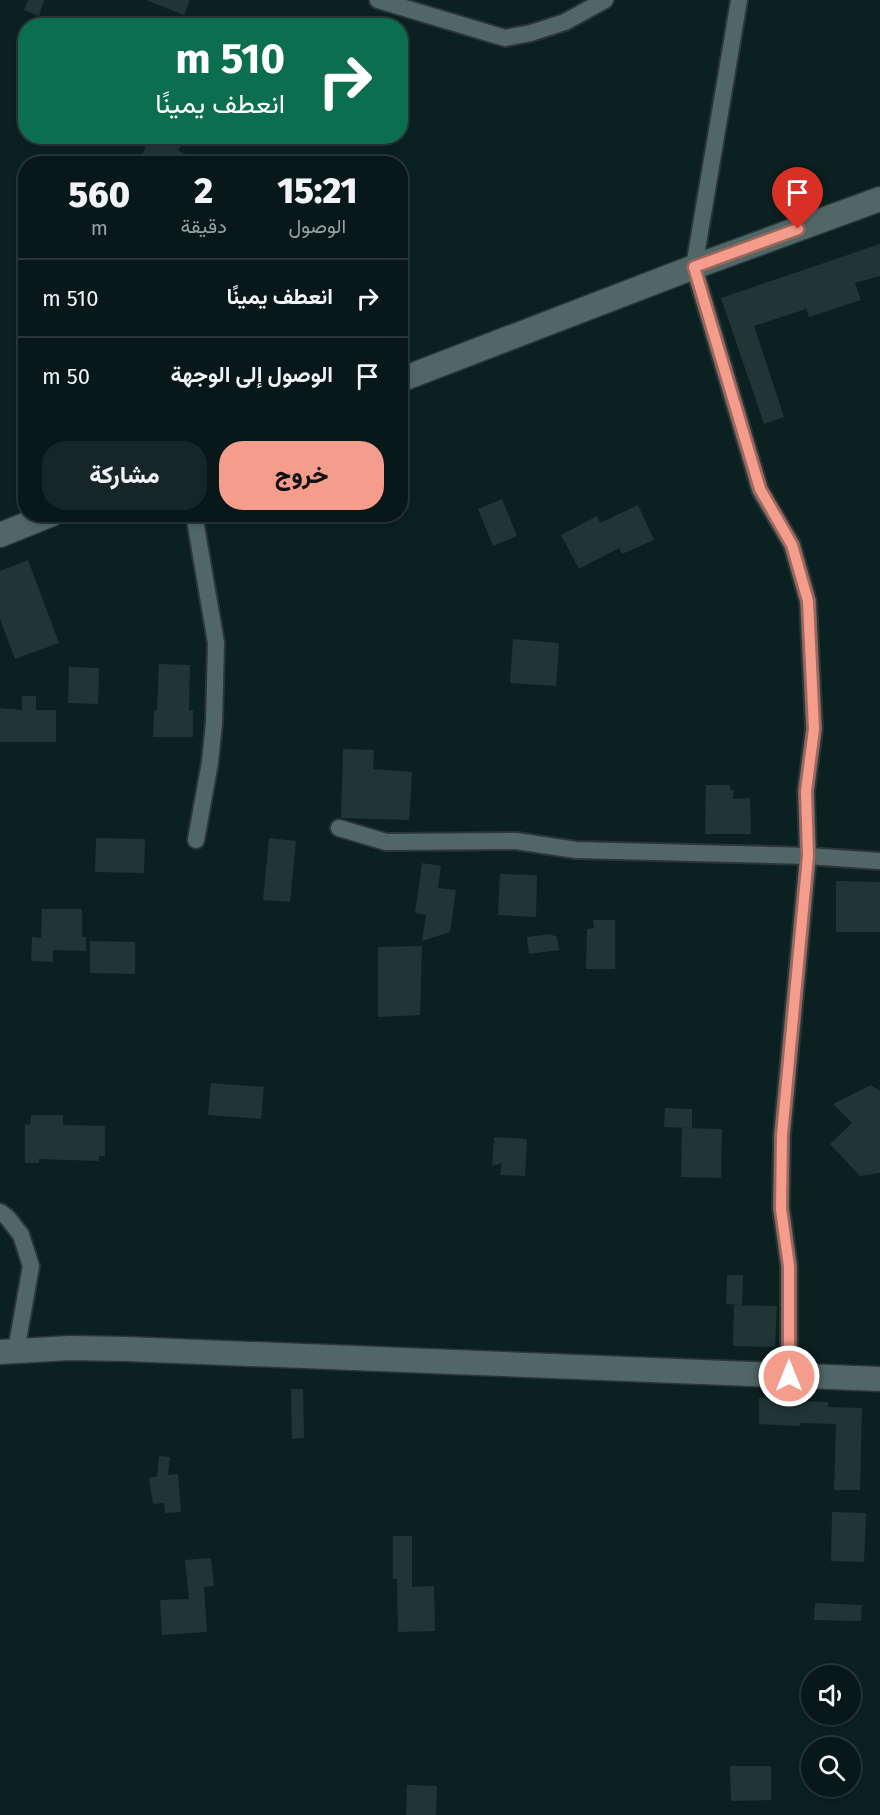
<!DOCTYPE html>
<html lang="ar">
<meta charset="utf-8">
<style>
body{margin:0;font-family:"Fira Sans",Vazirmatn,sans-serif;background:#162525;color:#f1f3f6;direction:rtl;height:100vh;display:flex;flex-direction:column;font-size:22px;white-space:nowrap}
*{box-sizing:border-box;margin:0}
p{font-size:20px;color:#98a0a2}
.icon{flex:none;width:33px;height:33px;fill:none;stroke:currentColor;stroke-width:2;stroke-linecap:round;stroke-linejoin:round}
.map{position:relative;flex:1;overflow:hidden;direction:ltr}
.details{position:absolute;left:18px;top:156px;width:390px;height:366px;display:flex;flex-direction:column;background:#081818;border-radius:24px;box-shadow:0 3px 9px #0003,0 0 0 2px #293737;direction:rtl}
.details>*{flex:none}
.top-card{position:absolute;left:18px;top:18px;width:390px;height:126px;border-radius:24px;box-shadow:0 3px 9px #0003,0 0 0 2px #293737;direction:rtl;background:#0b6e4f;color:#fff;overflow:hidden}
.buttons{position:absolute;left:801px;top:1665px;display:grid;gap:12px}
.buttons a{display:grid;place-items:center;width:60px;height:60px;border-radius:50%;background:#081818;box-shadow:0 3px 9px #0003,0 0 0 2px #293737;font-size:30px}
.pin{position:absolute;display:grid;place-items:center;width:51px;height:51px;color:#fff;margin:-62px -26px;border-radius:50% 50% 50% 0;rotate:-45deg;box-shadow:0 0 6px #0007}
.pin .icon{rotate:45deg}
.me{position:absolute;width:66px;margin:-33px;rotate:0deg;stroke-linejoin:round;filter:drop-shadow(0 0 4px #0008)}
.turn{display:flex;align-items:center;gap:21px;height:126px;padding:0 24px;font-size:27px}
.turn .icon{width:78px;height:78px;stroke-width:2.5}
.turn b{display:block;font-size:42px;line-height:51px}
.eta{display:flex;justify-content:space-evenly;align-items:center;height:102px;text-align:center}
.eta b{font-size:36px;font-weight:800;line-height:42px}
.action{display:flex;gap:12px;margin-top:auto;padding:12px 24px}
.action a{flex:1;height:69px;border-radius:24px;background:#f49d8d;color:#111;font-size:24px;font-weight:800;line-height:69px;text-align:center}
.action a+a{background:#162525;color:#f1f3f6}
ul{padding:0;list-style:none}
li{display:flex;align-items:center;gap:18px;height:78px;padding:0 24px;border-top:2px solid #293737}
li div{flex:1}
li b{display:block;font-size:22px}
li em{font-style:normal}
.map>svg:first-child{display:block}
.building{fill:#213536}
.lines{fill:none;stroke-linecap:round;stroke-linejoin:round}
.street-casing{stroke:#2c3637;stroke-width:20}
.secondary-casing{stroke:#2c3637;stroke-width:27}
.street{stroke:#516767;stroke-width:16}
.secondary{stroke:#516767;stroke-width:24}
.route-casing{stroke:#9f665c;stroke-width:15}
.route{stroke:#f49d8d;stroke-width:10}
</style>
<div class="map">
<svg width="880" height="1815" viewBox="0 0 880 1815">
<rect width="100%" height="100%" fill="#0b2020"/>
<g class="building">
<path d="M28 0H44L39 16 24 10Z"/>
<path d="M146 0H190L184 15Z"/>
<path d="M148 136H167L185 142 178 150 185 154V164H140Z"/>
<path d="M880 244V276L855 283 861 300 809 317 806 309 754 326 784 417 764 424 721 298Z"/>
<path d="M502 499 517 536 493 546 478 509Z"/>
<path d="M638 505 654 540 622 554 619 548 579 569 561 535 597 516 600 523Z"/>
<path d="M28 560 59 643 15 659 0 619V571Z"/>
<path d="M513 639 559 643 556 686 510 683Z"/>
<path d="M159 664 190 665 189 710H193V737H153L154 710H157Z"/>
<path d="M69 667 99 668 98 704 68 703Z"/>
<path d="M22 696H36V710H56V742H0V708L22 710Z"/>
<path d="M343 749 374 750 373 769 412 772 409 820 341 818Z"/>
<path d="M706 785H730V790H734L733 799 750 798 751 834H705Z"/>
<path d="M96 838 145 839 144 873 95 872Z"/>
<path d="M269 838 296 841 290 902 263 900Z"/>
<path d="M422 863 441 866 438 888 456 890 450 932 422 941 426 915 415 913Z"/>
<path d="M500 874 537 875 536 917 498 915Z"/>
<path d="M836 881 880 882V932H836Z"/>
<path d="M42 909H82V937H86V951L53 950V962L31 961 32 937 41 938Z"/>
<path d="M593 920H615V969H586L587 929 594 928Z"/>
<path d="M550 934 557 937 559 950 529 954 527 937Z"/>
<path d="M90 941 135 942V974L90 973Z"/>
<path d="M422 946 420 1015 378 1017V947Z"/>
<path d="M211 1083 264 1087 261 1119 208 1115Z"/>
<path d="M871 1085 880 1091V1173L860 1176 830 1144 852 1123 833 1104Z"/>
<path d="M665 1108 692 1109V1128L664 1127Z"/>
<path d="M31 1115H63V1125L105 1126V1156H99V1161L39 1159V1163H25V1124L30 1125Z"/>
<path d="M682 1128 722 1129 721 1178 681 1177Z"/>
<path d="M494 1137 527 1139 525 1176 500 1175 502 1163 492 1166Z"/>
<path d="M727 1275H743L742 1305 726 1304Z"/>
<path d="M734 1305 777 1306 775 1347 733 1346Z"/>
<path d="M291 1389H303L304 1438 292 1439Z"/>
<path d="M759 1398 800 1400V1401L828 1402V1407L862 1408 860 1490H834L836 1424 800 1423V1426L759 1424Z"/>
<path d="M159 1456 170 1457 168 1475 178 1474 181 1512 165 1513 164 1503 153 1504 149 1478 157 1476Z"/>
<path d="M832 1512 866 1513 864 1562 831 1561Z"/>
<path d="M393 1536H412V1587L434 1586 435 1631 398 1632 397 1579H393Z"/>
<path d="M211 1558 214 1586 204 1587 207 1632 162 1635 160 1600 189 1599 185 1560Z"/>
<path d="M815 1603 862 1605 861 1621 814 1620Z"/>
<path d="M730 1766H771V1800L731 1801Z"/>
<path d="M407 1785 437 1786 436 1815H406Z"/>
</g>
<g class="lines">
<g class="street-casing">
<g id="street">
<path d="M378 0 505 38 531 33 565 22 605 0"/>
<path d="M739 0 694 267 760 490 792 545 808 601 814 729 806 791 808 856 782 1135 781 1208 789 1266V1376"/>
<path d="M194 514 216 643 214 723 210 762 196 840"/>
<path d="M339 828 386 842 516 841 576 850 808 856 880 861"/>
<path d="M0 1212 7 1217 21 1235 31 1266 16 1351"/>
</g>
</g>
<g class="secondary-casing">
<g id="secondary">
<path d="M400 380 694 267 880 199"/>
<path d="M0 535 52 514"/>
<path d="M0 1352 70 1348 126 1349 880 1379"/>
</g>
</g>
<use href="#street" class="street"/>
<use href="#secondary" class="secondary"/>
</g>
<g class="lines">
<g class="route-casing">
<path id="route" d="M789 1376V1266L781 1209 782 1135 808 856 806 791 814 729 808 601 792 545 760 489 694 267 798 229"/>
</g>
<use href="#route" class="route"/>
</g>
</svg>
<div class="buttons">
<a><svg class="icon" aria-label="sound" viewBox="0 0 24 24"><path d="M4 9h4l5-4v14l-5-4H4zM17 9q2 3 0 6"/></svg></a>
<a><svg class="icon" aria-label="search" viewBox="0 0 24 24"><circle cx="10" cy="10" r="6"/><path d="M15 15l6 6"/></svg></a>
</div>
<div class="pin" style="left:798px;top:229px;background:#d93025"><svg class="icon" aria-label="arrive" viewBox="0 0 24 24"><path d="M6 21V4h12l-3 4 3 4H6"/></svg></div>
<svg class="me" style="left:789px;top:1376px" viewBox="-20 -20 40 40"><circle r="17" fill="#f49d8d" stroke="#fff" stroke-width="3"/><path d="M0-11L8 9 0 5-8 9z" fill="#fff"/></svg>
<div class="top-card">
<div class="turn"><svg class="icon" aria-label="right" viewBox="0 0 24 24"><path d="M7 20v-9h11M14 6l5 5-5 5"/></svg><div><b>510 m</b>انعطف يمينًا</div></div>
</div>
<section class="details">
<div class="eta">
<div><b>15:21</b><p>الوصول</p></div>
<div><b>2</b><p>دقيقة</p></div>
<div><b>560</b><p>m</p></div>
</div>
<ul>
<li><svg class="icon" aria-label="right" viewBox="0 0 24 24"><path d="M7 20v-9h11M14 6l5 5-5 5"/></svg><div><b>انعطف يمينًا</b></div><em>510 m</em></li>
<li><svg class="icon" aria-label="arrive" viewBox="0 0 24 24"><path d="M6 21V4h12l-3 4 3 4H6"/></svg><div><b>الوصول إلى الوجهة</b></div><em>50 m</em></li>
</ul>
<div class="action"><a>خروج</a><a>مشاركة</a></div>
</section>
</div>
